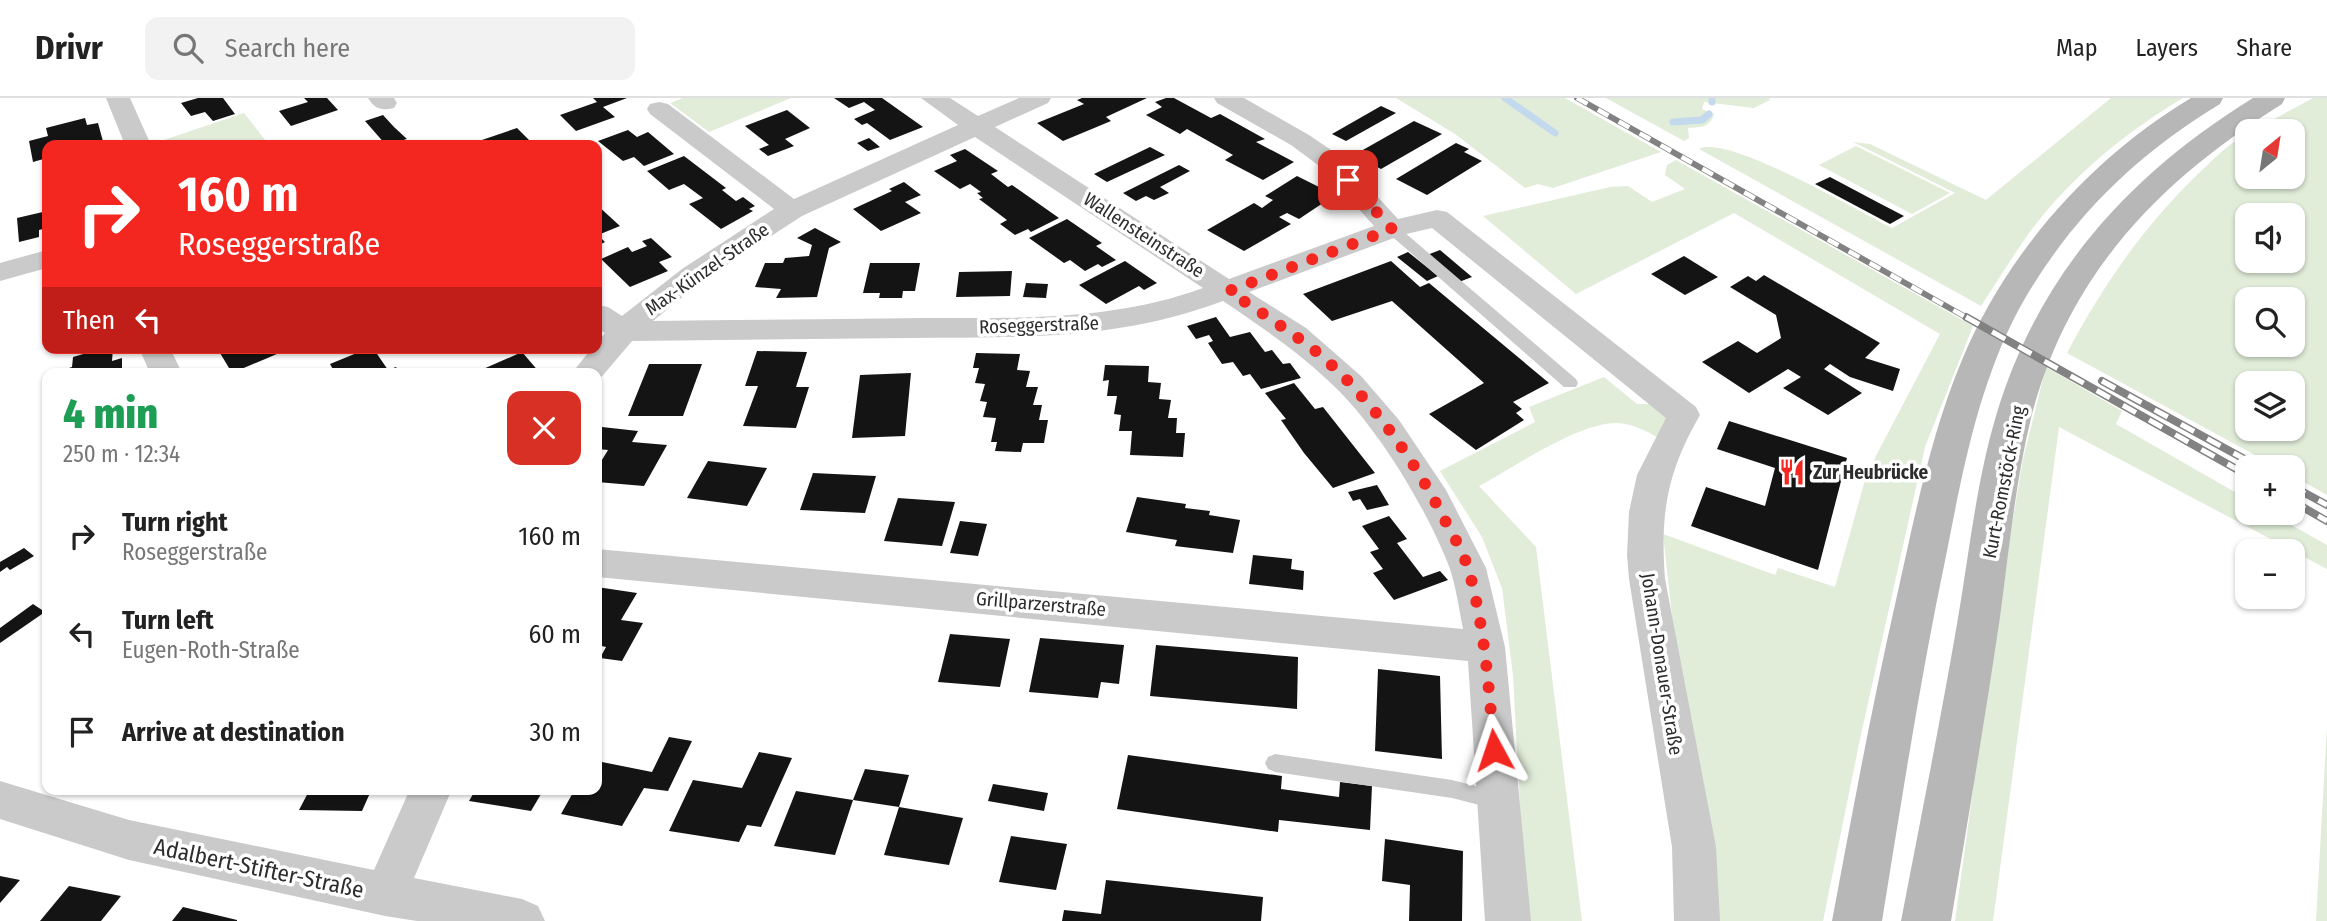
<!DOCTYPE html>
<meta charset="utf-8">
<style>
body{margin:0;font-family:"Fira Sans Condensed",sans-serif;background:#f2f2f2;color:#222;height:100vh;display:flex;flex-direction:column;font-size:26px;white-space:nowrap}
*{box-sizing:border-box;margin:0}
p{font-size:23px;color:#767676}
.icon{flex:none;width:38px;height:38px;fill:none;stroke:currentColor;stroke-width:2;stroke-linecap:round;stroke-linejoin:round}
.map{position:relative;flex:1;overflow:hidden}
.panel{position:absolute;left:42px;top:270px;width:560px;height:427px;display:flex;flex-direction:column;background:#fff;border-radius:14px;box-shadow:0 2px 5px #0004}
.panel>*{flex:none}
.banner{position:absolute;left:42px;top:42px;width:560px;height:214px;border-radius:14px;box-shadow:0 2px 5px #0004;background:#f32620;color:#fff;overflow:hidden}
.needle{width:46px;rotate:30deg}
.fabs{position:absolute;left:2235px;top:21px;display:grid;gap:14px}
.fabs a{display:grid;place-items:center;width:70px;height:70px;border-radius:14px;background:#fff;box-shadow:0 2px 5px #0004;font-size:35px}
.pin{position:absolute;display:grid;place-items:center;width:60px;height:60px;color:#fff;margin:-30px;border-radius:14px;box-shadow:0 4px 10px #0006}
.me{position:absolute;width:77px;margin:-38px;rotate:355deg;stroke-linejoin:round;filter:drop-shadow(0 0 5px #0008)}
.turn{display:flex;align-items:center;gap:24px;height:147px;padding:0 21px;font-size:32px}
.turn .icon{width:91px;height:91px;stroke-width:2.5}
.turn b{display:block;font-size:49px;line-height:60px}
.then{display:flex;align-items:center;height:66px;padding:0 21px;background:#0003;gap:14px;font-size:26px}
.round{display:grid;place-items:center;flex:none;width:74px;height:74px;border-radius:14px;background:#f2f2f2}
.overview{display:flex;align-items:center;justify-content:space-between;height:119px;padding:0 21px}
h1{font-size:42px;font-weight:800;line-height:52px;color:#1e9e55}
ul{padding:0;list-style:none}
li{display:flex;align-items:center;gap:21px;height:98px;padding:0 21px}
li div{flex:1}
li b{display:block;font-size:26px}
li em{font-style:normal}
header{display:flex;align-items:center;gap:42px;box-sizing:border-box;height:98px;padding:0 35px;background:#fff;border-bottom:2px solid #e0e0e0}
header strong{font-size:33px}
nav{display:flex;gap:38px;margin-inline-start:auto;font-size:24px}
.search{width:490px;height:63px;background:#f2f2f2;display:flex;align-items:center;gap:18px;box-sizing:border-box;padding:0 24px;border-radius:14px;color:#767676;font-size:26px}
.map>svg:first-child{display:block}
.green{fill:#e1ecd9;fill-rule:evenodd}
.lines{fill:none;stroke-linecap:round;stroke-linejoin:round}
.stream{stroke:#c3d9ee;stroke-width:7}
.building{fill:#141414}
.service{fill:#cacaca;fill-rule:evenodd}
.minor{fill:#cacaca;fill-rule:evenodd}
.secondary{fill:#b7b7b7;fill-rule:evenodd}
.rail-far1-casing{stroke:#828282;stroke-width:6}
.rail-casing{stroke:#828282;stroke-width:8}
.rail-far1{stroke:#fff;stroke-width:4.5;stroke-dasharray:12;stroke-linecap:butt}
.rail{stroke:#fff;stroke-width:5;stroke-dasharray:15;stroke-linecap:butt}
.route{stroke:#f32620;stroke-width:12;stroke-dasharray:0 21.6}
.labels{text-anchor:middle;dominant-baseline:central;stroke-width:7;stroke-linejoin:round;paint-order:stroke}
.street-label{font-size:19px;fill:#2d2d2d;stroke:#fff}
.poi-label{font-size:19px;font-weight:bold;fill:#2d2d2d;stroke:#fff;text-anchor:start}
.near-street-label{font-size:23px;fill:#2d2d2d;stroke:#fff}
</style>
<header>
<strong>Drivr</strong>
<div class="search"><svg class="icon" aria-label="search" viewBox="0 0 24 24"><circle cx="10" cy="10" r="6"/><path d="M15 15l6 6"/></svg>Search here</div>
<nav><a>Map</a><a>Layers</a><a>Share</a></nav>
</header>
<div class="map">
<svg width="2327" height="823" viewBox="0 0 2327 823">
<rect width="100%" height="100%" fill="#fff"/>
<g class="green">
<path d="M683 0H791L709 34 670 5Z"/>
<path d="M1396 0H1565L1661 54 1553 90 1538 86 1525 90 1455 36Z"/>
<path d="M1606 0H1769L1770 2 1754 10 1704 4 1702 11 1714 16C1710 30 1700 29 1688 30L1689 40 1684 43Z"/>
<path d="M2111 0H2183C2124 35 2070 80 2029 135 2012 159 1997 184 1981 208L1699 51C1728 36 1859 114 1892 130L1955 95 1853 44 1870 46 1986 102Z"/>
<path d="M2313 0H2327V397L2293 378 2292 369H2277L2067 255C2102 189 2143 129 2197 77 2213 62 2227 46 2247 36V79H2292V33H2252ZM2247 117H2292V163H2247ZM2247 201H2292V247H2247ZM2247 285H2292V331H2247Z"/>
<path d="M244 15 269 47H156L155 45Z"/>
<path d="M1856 48 1950 95 1912 116 1819 67Z"/>
<path d="M1676 62 1973 228 1925 349 1860 641 1823 823H1716L1673 527 1663 436 1775 477 1778 470 1835 489 1867 375 1940 236 1734 115 1576 196 1483 118 1610 89 1628 88 1652 104 1685 91 1665 77 1667 67Z"/>
<path d="M2046 269 2122 313 2116 326 2247 401V415H2270L2327 447V471L2059 329 1993 823H1955L1997 516 2023 361Z"/>
<path d="M1604 279 1637 306H1657L1667 322 1659 340C1646 333 1633 326 1618 325 1579 324 1514 369 1479 388L1536 449 1582 823H1526L1513 577 1502 490 1482 439 1440 373 1535 324 1529 309Z"/>
<path d="M2327 628V823H2316Z"/>
</g>
<g class="lines">
<g class="stream">
<path d="M1505 0 1555 35"/>
<path d="M1712 0V4"/>
<path d="M1673 24 1702 22 1709 16"/>
</g>
</g>
<g class="building">
<path d="M198 0H223L235 16 213 23 205 14 191 18 181 5Z"/>
<path d="M304 0H327L338 12 291 28 279 13 308 4Z"/>
<path d="M593 0H627L603 9 615 19 576 33 560 17 597 4Z"/>
<path d="M834 0H882L923 29 890 42 867 25 862 27 854 21 875 12 864 4 849 10Z"/>
<path d="M1082 0H1147L1106 19 1111 23 1063 43 1037 25 1084 6 1077 2Z"/>
<path d="M1166 0H1174L1211 20 1220 16 1265 41 1256 44 1294 64 1263 82 1225 62 1233 57 1187 31 1180 36 1146 17 1162 9 1155 4Z"/>
<path d="M1381 8 1396 15 1346 43 1332 36Z"/>
<path d="M787 12 810 30 785 41 794 48 768 58 759 51 769 47 745 28Z"/>
<path d="M383 17 394 29 407 41 386 47 365 23Z"/>
<path d="M85 20 87 27 98 25 104 47H47V60L33 64 29 43 48 38 46 30Z"/>
<path d="M1414 23 1442 36 1381 71 1354 57Z"/>
<path d="M517 30 533 46 475 47 473 45Z"/>
<path d="M628 32 637 39 648 34 674 56 644 68 634 59 623 63 598 43Z"/>
<path d="M869 40 880 49 868 53 857 45Z"/>
<path d="M1456 45 1469 51 1464 54 1482 63 1427 97 1396 81Z"/>
<path d="M1150 49 1165 57 1107 84 1094 76Z"/>
<path d="M965 51 998 73 991 76 1008 89 1012 87 1059 120 1031 134 1028 131 1015 137 1000 126 1007 122 979 101 983 100 977 95 981 94 970 86 960 91 934 73 957 63 950 57Z"/>
<path d="M684 58 726 90 722 92 736 103 743 99 755 108 749 111 753 113 721 131 689 106 703 100 684 86 669 92 647 73Z"/>
<path d="M1179 67 1190 73 1160 89 1169 95 1154 102 1146 98 1136 103 1123 95Z"/>
<path d="M1297 78 1335 97 1299 121 1287 115 1279 119 1291 126 1244 153 1207 132 1254 105 1262 110 1273 102 1265 98Z"/>
<path d="M1830 79 1879 105 1904 118 1890 126 1815 86Z"/>
<path d="M904 84 921 97 905 104 921 115 881 133 853 111 892 93 889 91Z"/>
<path d="M597 107 620 128 598 137 605 144 597 148Z"/>
<path d="M47 113V130L39 132V139L19 144 17 120Z"/>
<path d="M1067 121 1102 145 1096 148 1116 162 1102 169 1098 166 1085 173 1070 162 1064 165 1029 140Z"/>
<path d="M815 130 841 144 829 150 817 199 776 200 781 191 755 189 765 165H783L785 160 809 158 812 147 797 140Z"/>
<path d="M651 140 672 159 659 164 668 173 630 189 601 161 628 149 632 154 647 148 642 143Z"/>
<path d="M1440 152 1472 179 1459 184 1427 157Z"/>
<path d="M1408 154 1438 178 1427 183 1397 159Z"/>
<path d="M1684 158 1718 179 1685 197 1651 176Z"/>
<path d="M1125 163 1157 185 1144 192 1139 188 1106 206 1079 187Z"/>
<path d="M1391 163 1420 189 1429 185 1549 285 1513 304 1522 311 1516 315 1524 322 1476 352 1429 316 1484 285 1392 203 1332 223 1303 196Z"/>
<path d="M870 165H920L915 193H903L902 200H879L880 195H863Z"/>
<path d="M1012 173 1010 198 956 199 959 174Z"/>
<path d="M1764 177 1880 245 1865 260 1900 271 1893 293 1850 279 1830 266 1824 271 1862 295 1828 317 1783 290 1801 279 1788 271 1749 295 1702 264 1738 243 1757 255 1781 240 1776 217 1730 189 1748 178 1756 183Z"/>
<path d="M1026 185 1048 186 1046 200 1023 199Z"/>
<path d="M1216 219 1230 239 1250 234 1265 254 1272 252 1283 266 1290 265 1301 280 1261 291 1250 276 1243 278 1233 264 1222 266 1208 245 1213 243 1209 237 1196 241 1187 228Z"/>
<path d="M104 250H113L112 263 122 260V275H53L72 269 73 259Z"/>
<path d="M217 250H291L232 275Z"/>
<path d="M369 250H373L388 272 396 269 400 275H335L330 266Z"/>
<path d="M757 253 807 254 796 289H809L796 330 743 328 758 288H745Z"/>
<path d="M522 254 540 275H474Z"/>
<path d="M976 255 1020 256 1017 272 1030 273 1026 289H1038L1033 307H1042L1039 322H1048L1044 345H1023L1021 354 995 353 997 344H991L996 320 983 319 987 304 980 303 985 286 975 285 979 270H973Z"/>
<path d="M649 266H702L683 318H628Z"/>
<path d="M1105 267 1149 268 1148 284 1161 285 1159 301 1171 302 1168 320H1177L1176 335H1185L1183 359 1130 357 1132 333H1119L1121 317 1114 316 1117 298H1107L1109 282 1103 283Z"/>
<path d="M911 275 905 338 852 340 860 277Z"/>
<path d="M1294 285 1315 311 1323 309 1375 375 1333 390 1304 355 1281 322 1286 321 1265 295Z"/>
<path d="M1729 323 1847 360 1818 472 1691 428 1706 389 1765 408 1775 370 1717 351Z"/>
<path d="M602 329 638 333 632 344 667 347 644 388 597 384V370L608 352 597 351V337Z"/>
<path d="M708 363 767 370 747 408 687 400Z"/>
<path d="M813 375 876 378 865 415 800 412Z"/>
<path d="M1377 387 1389 407 1367 412 1360 401 1353 403 1348 394Z"/>
<path d="M1137 399 1186 406 1185 410 1210 413 1209 417 1240 422 1233 455 1175 448 1177 442 1126 434Z"/>
<path d="M898 400 955 404 942 448 884 443Z"/>
<path d="M1389 418 1407 441 1397 445 1423 479 1440 473 1448 482 1394 502 1373 475 1383 471 1370 454 1379 451 1362 428Z"/>
<path d="M960 423 987 426 978 458 950 455Z"/>
<path d="M24 450 34 458 10 472 7 469 0 474V464Z"/>
<path d="M1253 457 1292 461 1291 471 1304 473 1303 492 1249 486Z"/>
<path d="M597 489 637 495 621 522 643 525 622 563 600 560 606 549 597 547Z"/>
<path d="M33 506 45 514 0 545V530Z"/>
<path d="M950 536 1010 541 1000 589 938 584Z"/>
<path d="M1040 540 1124 547 1119 586 1101 584 1098 600 1029 594Z"/>
<path d="M1156 547 1298 559 1297 611 1150 598Z"/>
<path d="M1378 571 1440 578 1442 661 1375 653Z"/>
<path d="M669 639 692 643 668 693 644 690 622 728 561 716 575 691H597V663L652 674Z"/>
<path d="M759 654 792 660 761 729 747 727 739 744 669 733 693 682 742 690Z"/>
<path d="M1128 657 1282 678 1281 691 1339 699 1340 684 1372 688 1370 732 1279 722 1278 734 1117 711Z"/>
<path d="M865 671 909 677 899 709 853 702Z"/>
<path d="M993 686 1048 695 1044 713 988 703Z"/>
<path d="M310 691H380L377 696 370 695 362 713 299 712Z"/>
<path d="M476 691H544L531 713 469 703Z"/>
<path d="M796 693 853 702 835 757 774 748Z"/>
<path d="M899 709 963 720 949 767 884 757Z"/>
<path d="M1011 738 1067 746 1056 792 999 784Z"/>
<path d="M1385 741 1463 753 1462 823H1409L1410 787 1382 783Z"/>
<path d="M0 778 20 782 0 805Z"/>
<path d="M1106 782 1263 799 1261 823H1062L1064 812 1101 816Z"/>
<path d="M69 788 121 798 101 823H40Z"/>
<path d="M183 809 237 822V823H172Z"/>
</g>
<g class="lines">
<g class="service">
<path d="M1392 127 1397 128 1576 281 1578 285 1576 289H1564L1387 134V128Z"/>
<path d="M1275 656 1452 682 1507 696 1510 703 1507 710 1499 712 1452 700 1275 674 1268 671 1265 665 1268 659Z"/>
</g>
<g class="minor">
<path d="M106 0H130L151 47H125Z"/>
<path d="M368 0H394L397 5 394 10C381 13 375 11 368 0Z"/>
<path d="M921 0H950L978 18 1019 0H1051L1048 5 995 29 1229 181 1374 128 1322 70 1291 47 1217 5 1214 0H1244L1309 37 1340 58 1398 121 1437 112 1447 114 1696 309 1700 317C1667 374 1660 415 1665 481L1716 749 1720 823H1674L1672 749 1629 481 1627 457 1629 414 1637 377 1666 320 1432 130 1402 137 1249 194 1306 230 1361 278 1399 322 1446 392 1486 470 1505 549 1531 823H1485L1468 563 597 479V451L1463 531C1459 511 1456 488 1449 468 1427 412 1381 335 1338 292 1303 257 1263 230 1223 203 1116 243 1020 239 908 240 816 241 724 242 632 243L599 282 597 283V275H572L592 250H597V244L605 235 597 230V207L608 209 622 218 682 171 774 111 650 16 647 11 650 6 659 4 668 6 794 101 958 27ZM975 39 1203 190C1113 223 1019 220 924 220 834 221 743 222 653 223L702 183 802 118Z"/>
<path d="M47 152V170L0 183V165Z"/>
<path d="M139 250H170L182 275H150Z"/>
<path d="M0 683 129 722 374 772 410 691H452L414 780 522 801 538 808 545 823H417L385 818 129 762 0 721Z"/>
</g>
<g class="secondary">
<path d="M2191 0H2223L2220 6C2134 58 2068 123 2019 211 1979 286 1963 371 1947 453 1921 576 1902 700 1882 823H1832C1852 716 1872 608 1896 502 1914 422 1930 338 1962 262 2007 154 2091 60 2191 0Z"/>
<path d="M2253 0H2285L2282 6C2159 83 2068 176 2031 320 2015 386 2009 453 2000 519 1985 621 1968 722 1951 823H1901C1920 724 1940 625 1957 526 1969 457 1976 385 1996 318 2038 176 2130 76 2253 0Z"/>
</g>
<g class="rail-far1-casing">
<path id="rail-far1" d="M1577 0 1969 221"/>
</g>
<g class="rail-casing">
<g id="rail">
<path d="M1966 219 2247 377"/>
<path d="M2102 283 2259 369"/>
<path d="M2292 388 2327 407"/>
<path d="M2292 403 2327 423"/>
</g>
</g>
<use href="#rail-far1" class="rail-far1"/>
<use href="#rail" class="rail"/>
</g>
<g class="lines">
<path class="route" d="M1348 82 1392 131 1229 193C1261 215 1294 235 1324 260 1371 302 1410 356 1439 411 1449 431 1463 452 1469 473 1485 532 1489 591 1494 652"/>
</g>
<defs>
<g id="restaurant-bare" transform="scale(2.1)"><path d="M-5-6h1v4h1v-4h1v4h1v-4h1v5L-1.5 .5V6h-2V.5L-5-1ZM5-6V6H3V1.5H1.5Q1.5-4 5-6Z" fill="#f32620" stroke="#fff" stroke-width="2.5" paint-order="stroke"/></g>
</defs>
<g fill-rule="evenodd">
<use href="#restaurant-bare" x="1792" y="374"/>
</g>
<g class="labels">
<g class="street-label">
<text transform="translate(1144 137) rotate(33)">Wallensteinstraße</text>
<text transform="translate(707 171) rotate(-35)">Max-Künzel-Straße</text>
<text transform="translate(1039 227) rotate(-2)">Roseggerstraße</text>
<text transform="translate(2004 384) rotate(-79)">Kurt-Romstöck-Ring</text>
<text transform="translate(1041 506) rotate(5)">Grillparzerstraße</text>
<text transform="translate(1662 566) rotate(81)">Johann-Donauer-Straße</text>
</g>
<g class="poi-label">
<text x="1813" y="374">Zur Heubrücke</text>
</g>
<g class="near-street-label">
<text transform="translate(259 770) rotate(12)">Adalbert-Stifter-Straße</text>
</g>
</g>
</svg>
<div class="fabs">
<a><svg class="needle" viewBox="-14 -14 28 28"><path d="M0-13l5 13h-10z" fill="#e53935"/><path d="M0 13l5-13h-10z" fill="#767676"/></svg></a>
<a><svg class="icon" aria-label="sound" viewBox="0 0 24 24"><path d="M4 9h4l5-4v14l-5-4H4zM17 9q2 3 0 6"/></svg></a>
<a><svg class="icon" aria-label="search" viewBox="0 0 24 24"><circle cx="10" cy="10" r="6"/><path d="M15 15l6 6"/></svg></a>
<a><svg class="icon" aria-label="layers" viewBox="0 0 24 24"><path d="M12 4l9 5-9 5-9-5zM3 14l9 5 9-5"/></svg></a>
<a>+</a>
<a>−</a>
</div>
<div class="pin" style="left:1348px;top:82px;background:#d93025"><svg class="icon" aria-label="arrive" viewBox="0 0 24 24"><path d="M6 21V4h12l-3 4 3 4H6"/></svg></div>
<svg class="me" style="left:1494px;top:652px" viewBox="-20 -20 40 40"><path d="M0-17L14 15 0 8-14 15z" fill="#f32620" stroke="#fff" stroke-width="4"/></svg>
<div class="banner">
<div class="turn"><svg class="icon" aria-label="right" viewBox="0 0 24 24"><path d="M7 20v-9h11M14 6l5 5-5 5"/></svg><div><b>160 m</b>Roseggerstraße</div></div>
<div class="then">Then<svg class="icon" aria-label="left" viewBox="0 0 24 24"><path d="M17 20v-9H6M10 6l-5 5 5 5"/></svg></div>
</div>
<section class="panel">
<div class="overview"><div><h1>4 min</h1><p>250 m · 12:34</p></div><a class="round" style="background:#d93025;color:#fff"><svg class="icon" aria-label="close" viewBox="0 0 24 24"><path d="M6 6l12 12M18 6L6 18"/></svg></a></div>
<ul>
<li><svg class="icon" aria-label="right" viewBox="0 0 24 24"><path d="M7 20v-9h11M14 6l5 5-5 5"/></svg><div><b>Turn right</b><p>Roseggerstraße</p></div><em>160 m</em></li>
<li><svg class="icon" aria-label="left" viewBox="0 0 24 24"><path d="M17 20v-9H6M10 6l-5 5 5 5"/></svg><div><b>Turn left</b><p>Eugen-Roth-Straße</p></div><em>60 m</em></li>
<li><svg class="icon" aria-label="arrive" viewBox="0 0 24 24"><path d="M6 21V4h12l-3 4 3 4H6"/></svg><div><b>Arrive at destination</b></div><em>30 m</em></li>
</ul>
</section>
</div>
